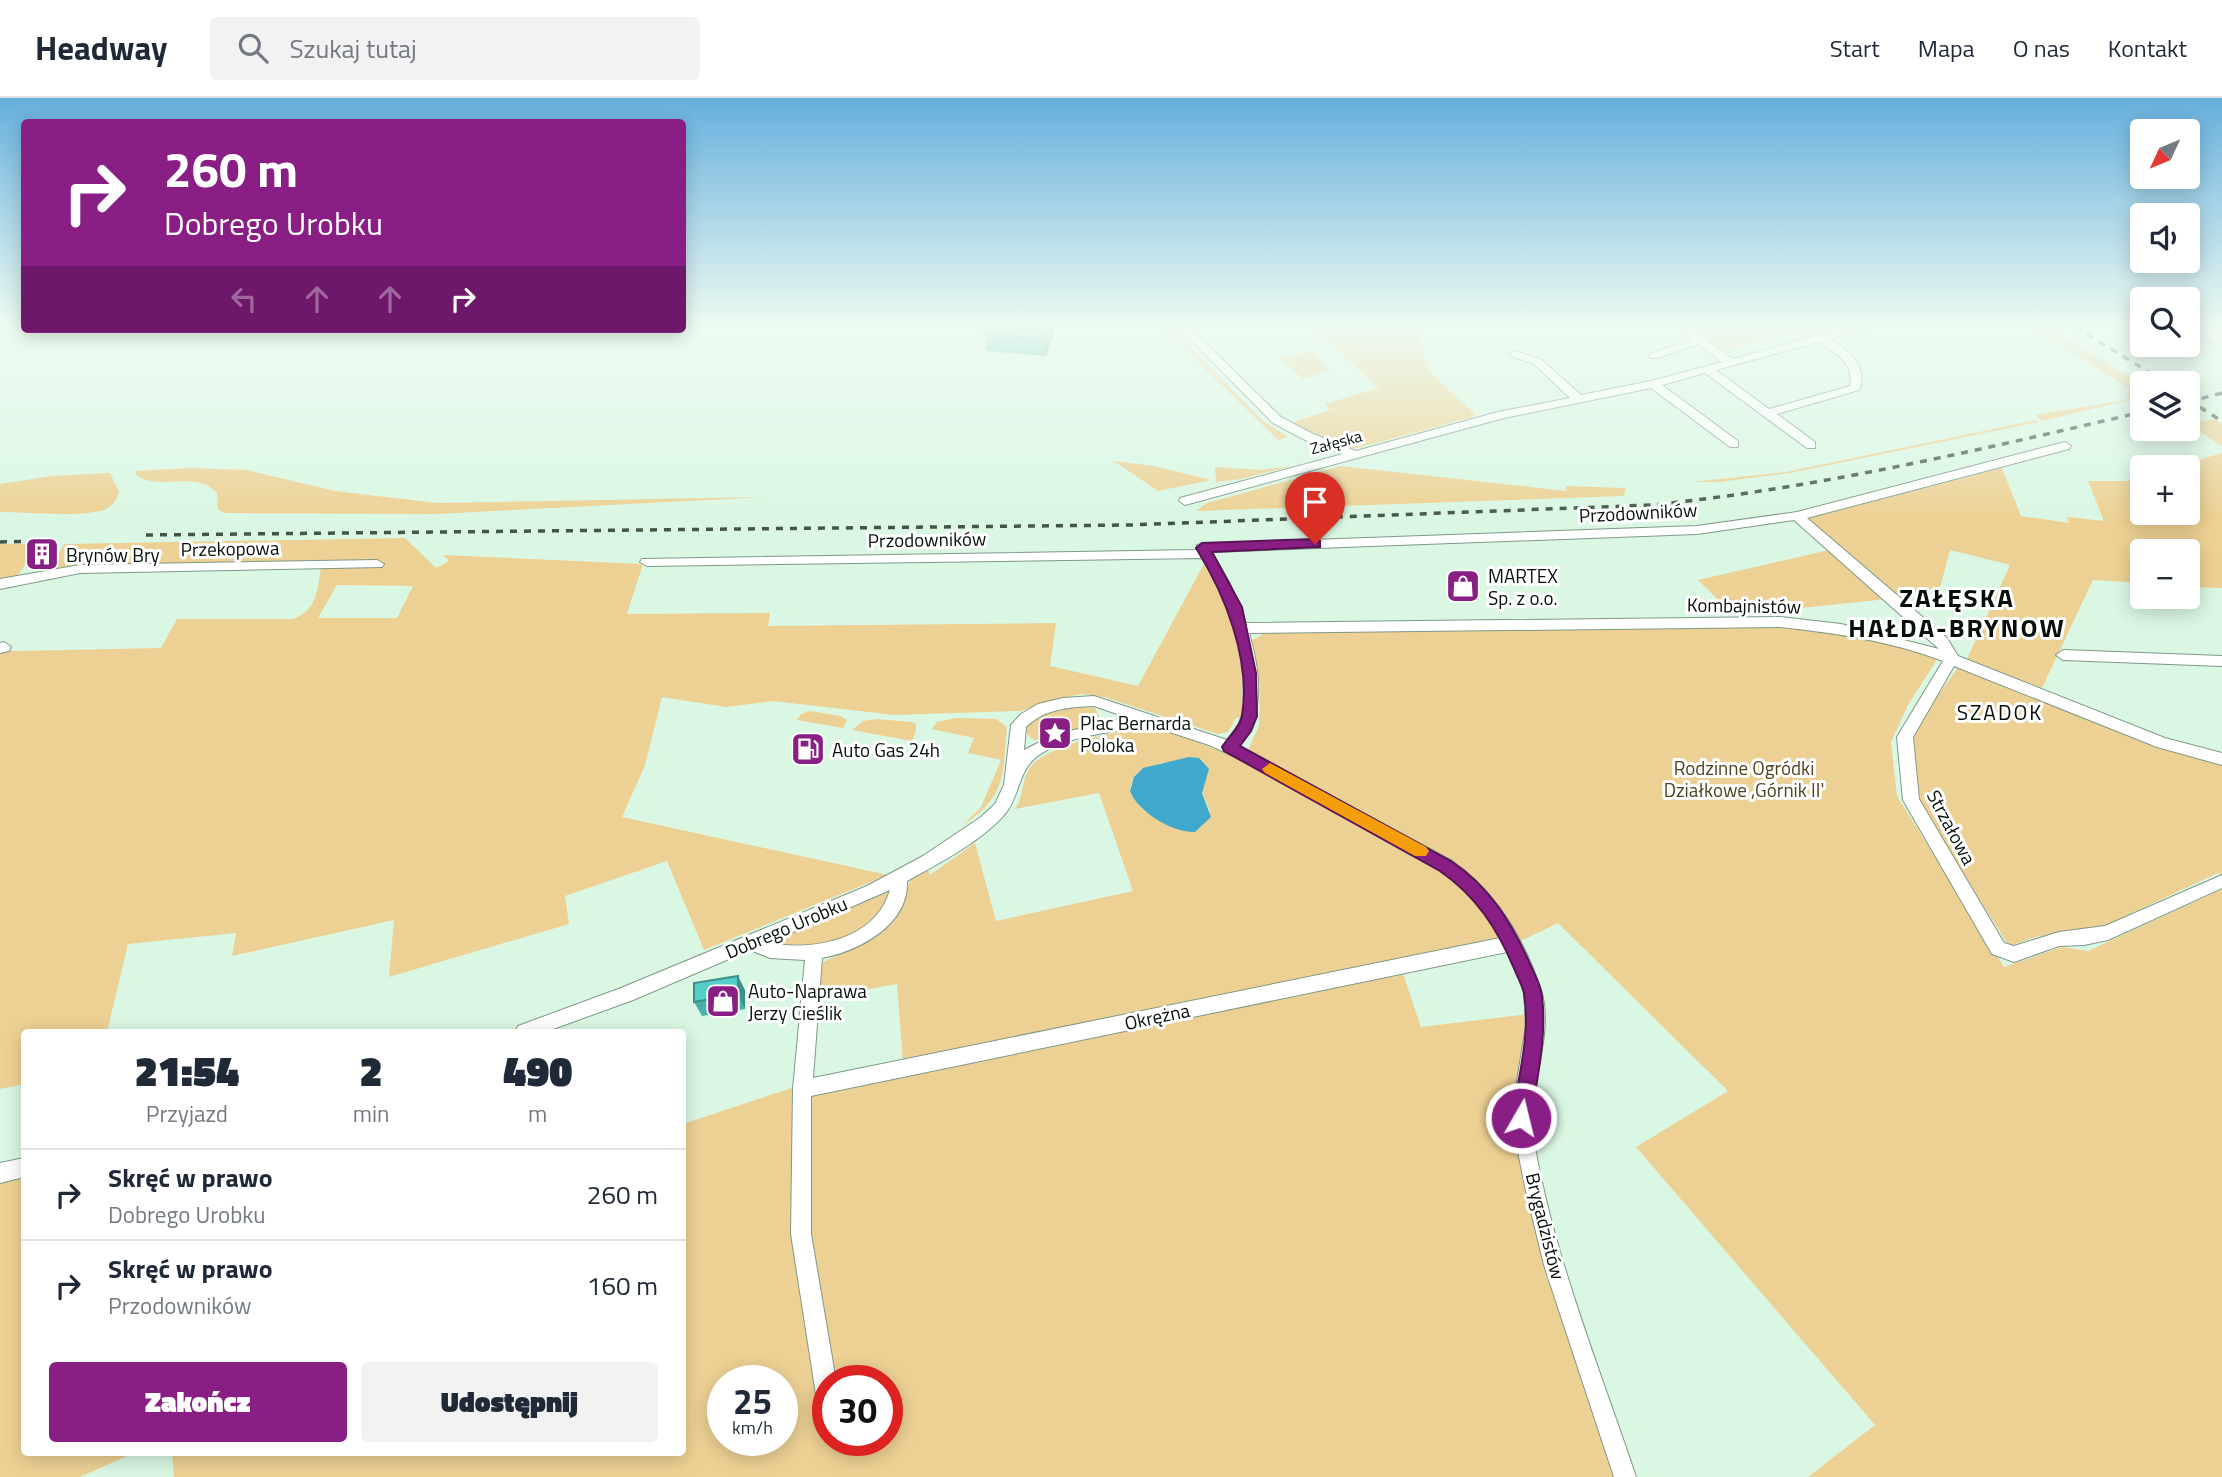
<!DOCTYPE html>
<html lang="pl">
<meta charset="utf-8">
<style>
body{margin:0;font-family:"Titillium Web",sans-serif;background:#f2f2f3;color:#1f2937;height:100vh;display:flex;flex-direction:column;font-size:26px;white-space:nowrap}
*{box-sizing:border-box;margin:0}
p{font-size:23px;color:#747a83}
.icon{flex:none;width:38px;height:38px;fill:none;stroke:currentColor;stroke-width:2;stroke-linecap:round;stroke-linejoin:round}
.map{position:relative;flex:1;overflow:hidden}
.details{position:absolute;left:21px;top:931px;width:665px;height:427px;display:flex;flex-direction:column;background:#fff;border-radius:7px;box-shadow:0 4px 18px #0003}
.details>*{flex:none}
.guide{position:absolute;left:21px;top:21px;width:665px;height:214px;border-radius:7px;box-shadow:0 4px 18px #0003;background:#891f85;color:#fff;overflow:hidden}
.needle{width:46px;rotate:226deg}
.controls{position:absolute;left:2130px;top:21px;display:grid;gap:14px}
.controls a{display:grid;place-items:center;width:70px;height:70px;border-radius:7px;background:#fff;box-shadow:0 4px 18px #0003;font-size:35px}
.speed{position:absolute;left:707px;top:1267px;display:flex;gap:14px;font-size:35px;font-weight:700;text-align:center}
.speed>*{display:grid;place-content:center;width:91px;height:91px;border-radius:50%;background:#fff;box-shadow:0 4px 18px #0003;line-height:1}
.speed small{font-size:18px;font-weight:400}
.speed .limit{border:10px solid #d22;background:#fff;color:#111}
.pin{position:absolute;display:grid;place-items:center;width:60px;height:60px;color:#fff;margin:-72px -30px;border-radius:50% 50% 50% 0;rotate:-45deg;box-shadow:0 0 7px #0007}
.pin .icon{rotate:45deg}
.me{position:absolute;width:77px;margin:-38px;rotate:8deg;stroke-linejoin:round;filter:drop-shadow(0 0 5px #0008)}
.turn{display:flex;align-items:center;gap:24px;height:147px;padding:0 28px;font-size:32px}
.turn .icon{width:91px;height:91px;stroke-width:2.5}
.turn b{display:block;font-size:49px;line-height:60px}
.lanes{display:flex;align-items:center;height:66px;padding:0 28px;background:#0003;justify-content:center;gap:35px;direction:ltr}
.lanes .off{opacity:.35}
.eta{display:flex;justify-content:space-evenly;align-items:center;height:119px;text-align:center}
.eta b{font-size:42px;font-weight:800;line-height:49px}
.primary-button{display:flex;gap:14px;margin-top:auto;padding:14px 28px}
.primary-button a{flex:1;height:80px;border-radius:7px;background:#891f85;color:#fff;font-size:28px;font-weight:800;line-height:80px;text-align:center}
.primary-button a+a{background:#f2f2f3;color:#1f2937}
ul{padding:0;list-style:none}
li{display:flex;align-items:center;gap:21px;height:91px;padding:0 28px;border-top:2px solid #e0e1e3}
li div{flex:1}
li b{display:block;font-size:26px}
li em{font-style:normal}
header{display:flex;align-items:center;gap:42px;box-sizing:border-box;height:98px;padding:0 35px;background:#fff;border-bottom:2px solid #e0e1e3}
header strong{font-size:33px}
nav{display:flex;gap:38px;margin-inline-start:auto;font-size:24px}
.search{width:490px;height:63px;background:#f2f2f3;display:flex;align-items:center;gap:18px;box-sizing:border-box;padding:0 24px;border-radius:7px;color:#747a83;font-size:26px}
.map>svg:first-child{display:block}
.green{fill:#edd194;fill-rule:evenodd}
.water{fill:#40a8cc}
.lines{fill:none;stroke-linecap:round;stroke-linejoin:round}
.street-casing{stroke:#7e9987;stroke-width:2}
.street{fill:#fff;fill-rule:evenodd}
.rail{stroke:#45544a;stroke-width:3.5;stroke-dasharray:7 7;stroke-linecap:butt}
.wall{fill:#49b1ac}
.shaded-wall{fill:#3c908c}
.building{fill:#55cec8;stroke:#3c908c;stroke-width:2}
.route{fill:#891f85;stroke:#591456;stroke-width:2}
.slow{fill:#f59e0b}
.labels{text-anchor:middle;dominant-baseline:central;stroke-width:6;stroke-linejoin:round;paint-order:stroke}
.far-street-label{font-size:16px;fill:#061009;stroke:#fff}
.street-label{font-size:19px;fill:#061009;stroke:#fff}
.poi-label{font-size:19px;fill:#061009;stroke:#fff;text-anchor:start}
.park-label{font-size:19px;fill:#51421f;stroke:#fff}
.neighbourhood-label{font-size:21px;letter-spacing:2px;fill:#061009;stroke:#fff}
.district-label{font-size:26px;font-weight:bold;letter-spacing:2px;fill:#061009;stroke:#fff}
</style>
<header>
<strong>Headway</strong>
<div class="search"><svg class="icon" aria-label="search" viewBox="0 0 24 24"><circle cx="10" cy="10" r="6"/><path d="M15 15l6 6"/></svg>Szukaj tutaj</div>
<nav><a>Start</a><a>Mapa</a><a>O nas</a><a>Kontakt</a></nav>
</header>
<div class="map">
<svg width="2222" height="1379" viewBox="0 0 2222 1379">
<rect width="100%" height="100%" fill="#daf7e3"/>
<g class="green">
<path d="M1162 229H1169L1261 321 1288 339 1278 342Z"/>
<path d="M1311 229H1417L1429 273 1476 318 1353 351 1290 325 1330 312 1325 306 1379 290Z"/>
<path d="M1727 229H1820L1721 253 1703 239Z"/>
<path d="M2033 229H2048L2142 286V303L2134 301 2042 323 2035 317 2121 303 2129 300 2127 294 2132 293Z"/>
<path d="M1309 252 1331 272 1303 281 1281 261Z"/>
<path d="M2214 321 2222 326V348L2188 326Z"/>
<path d="M2036 322 2039 324 1790 375 1719 384H1691L1786 374Z"/>
<path d="M2222 355V490L2188 489V453H2142V485L2093 482 2041 592 1967 561 2010 467 1950 452 1940 490 1892 497 1806 421 2002 370 2021 418 2069 425 2067 419 2104 423 2088 383H2127L2142 379V415H2188V369H2175Z"/>
<path d="M1114 363 1154 368 1211 382 1158 393Z"/>
<path d="M1292 368 1241 381 1216 384 1215 369 1260 372Z"/>
<path d="M1341 368 1566 393V388L1626 390 1623 398 1196 413 1207 405Z"/>
<path d="M191 370 247 372 335 393 437 405 766 399 436 416 224 415 218 411 217 395C196 371 159 394 136 377V373Z"/>
<path d="M110 375 119 394C117 401 113 407 106 411 84 420 25 414 0 414V386L52 378Z"/>
<path d="M405 440 436 470 449 463 443 457 643 466 627 516 770 515 768 528 1056 525 1050 568 1138 588 1206 462 1234 528 1241 569 1243 615 1241 619 1236 620 1228 634 1218 636 1104 599 1081 596 1053 602 1021 613 894 617 773 603 726 609 662 599 645 667 622 719 888 777 704 852 667 763 565 798 569 826 389 879 394 822 232 858 236 835 128 846 107 934H24V986L0 991V551L15 553 161 550 177 521H293C319 512 317 489 322 465L81 466 51 471 64 446ZM337 487 413 488 397 520H318Z"/>
<path d="M0 446H38L17 479 0 483Z"/>
<path d="M1829 452 1887 501 1734 517 1698 482Z"/>
<path d="M1719 529 1787 530 1847 535 1938 560 1908 607 1891 644 1897 698 2004 869 2062 849 2088 853 2222 791V1379H1808L1875 1327 1636 1049 1728 993 1558 825 1519 844 1493 801 1469 778 1254 656 1249 650 1259 628 1260 589 1252 542 1261 538V533Z"/>
<path d="M1959 568 2160 650 2222 665V778L2218 775 2106 827 2070 836 2039 838 2009 848 1916 703 1909 650 1926 614Z"/>
<path d="M1071 608 1095 610 1100 620C1092 631 1048 642 1034 642L1025 634V629L1041 617Z"/>
<path d="M810 613 840 618 847 622 843 630 797 622 801 616Z"/>
<path d="M956 620 996 621 1007 629C1002 680 1007 697 962 728L981 709 1001 662 968 655 974 640 932 631 937 624Z"/>
<path d="M876 621 912 624 916 626V633L912 643 852 632 863 623Z"/>
<path d="M1140 630 1163 631 1238 660 1458 783 1499 832V839L1495 843 903 964 897 886 815 901C817 890 817 878 820 868 824 859 878 844 894 823 911 800 897 787 927 769L930 777 975 745 996 823 1133 793 1099 695 1015 711C1024 699 1021 683 1029 671 1046 646 1112 635 1140 630ZM1173 664 1202 694 1210 714 1174 730 1143 711 1130 693 1131 686 1160 665Z"/>
<path d="M887 793 890 796 883 811 860 834 816 851 770 846 771 843Z"/>
<path d="M1402 873 1421 929 1529 916 1516 1019 1614 1379H174L172 1355 682 1354 683 1026 797 988ZM723 1283H782V1342H723ZM828 1283H887V1342H828Z"/>
<path d="M24 1077V1354L134 1355 80 1379H0V1082Z"/>
</g>
<path class="water" d="M1189 659 1199 660 1209 671 1202 695 1211 719 1195 734C1173 735 1138 714 1130 693L1134 679 1143 670Z"/>
<g class="lines">
<g class="street-casing">
<g id="street">
<path d="M1178 229H1189L1281 319 1313 336 1356 353 1498 314 1570 300 1534 266 1511 258 1509 256 1515 253 1542 262 1581 297 1651 283 1722 264 1698 246 1658 260H1650V256L1692 241 1685 229H1695L1703 240 1733 261 1848 229H1865L1830 241C1848 253 1869 267 1859 292L1777 316 1815 344V350H1807L1705 275 1662 287 1738 343V349H1730L1651 290 1504 320 1185 407 1179 403 1180 400 1343 356 1305 342 1273 325ZM1819 244C1836 256 1854 264 1850 288L1769 311 1716 272Z"/>
<path d="M2188 229H2200L2222 241V248Z"/>
<path d="M2065 344 2071 348 2069 351 1807 420 1947 540 1958 558 2165 640 2222 655V667L2157 649 1954 568 1913 639 1919 701 2004 845 2014 848 2059 834 2105 828 2222 777V790L2108 842 2084 847 2059 848 2014 864 1992 856 1903 702 1897 639 1943 563C1891 543 1835 535 1780 529L1249 535C1260 574 1266 614 1239 648L1452 763C1496 794 1524 841 1541 892 1551 923 1539 965 1534 997 1533 1005 1530 1015 1531 1023 1547 1142 1598 1265 1636 1379H1614L1544 1167 1526 1093 1511 1020 1526 928 1524 894 1507 854 811 998V1136L836 1283H828V1314L820 1311 817 1303 791 1136 793 991 805 862 770 860 750 852 633 902 545 934H515L518 928 621 890 867 788 923 758 981 719 995 706 1004 687 1011 627 1021 616 1038 606 1063 600 1094 598 1227 642C1231 637 1236 631 1239 625 1259 579 1226 499 1202 460L647 468 640 464 642 461 1196 452 1197 447 1202 446 1697 428 1797 414ZM1794 422 1939 551 1841 526 1780 519 1246 525 1230 486 1212 454 1697 436ZM1094 608 1126 619 1054 637 1024 652 1026 629C1044 611 1069 609 1094 608ZM1148 627 1209 647 1242 662 1440 773C1466 791 1485 812 1500 840L813 980 822 860C859 853 909 827 907 783 938 766 982 743 1005 716 1020 698 1018 671 1039 657 1071 636 1112 635 1148 627ZM890 792C875 843 813 853 768 845Z"/>
<path d="M377 462 384 466 382 469 80 475 0 491V481L80 467Z"/>
<path d="M4 544 11 549 9 553 0 555V545Z"/>
<path d="M2063 552 2222 558V568L2063 562 2056 557Z"/>
<path d="M24 1060V1079L0 1085V1065Z"/>
</g>
</g>
<use href="#street" class="street"/>
<g class="rail">
<path d="M2075 229 2167 285"/>
<path d="M2188 302 2222 323"/>
<path d="M2188 304 2222 295"/>
<path d="M146 437 1130 427 1652 407C1818 390 1979 352 2142 314"/>
<path d="M0 444 44 443"/>
</g>
</g>
<g class="wall">
<path d="M986 229H1056L1046 258 986 253 984 236 986 233Z"/>
<path d="M745 892V911L702 918 694 904Z"/>
</g>
<g class="shaded-wall">
<path d="M1050 229H1056L1046 258 1045 241Z"/>
<path d="M738 878 745 892V911L738 896Z"/>
</g>
<g class="building">
<path d="M987 229H1050L1045 241 984 236Z"/>
<path d="M738 878V896L694 904V885Z"/>
</g>
<linearGradient id="sky" x2="0" y2="1"><stop stop-color="#65afdd"/><stop offset="0.54" stop-color="#eefbf2"/><stop offset="1" stop-color="#eefbf2" stop-opacity="0"/></linearGradient>
<rect width="2222" height="422" fill="url(#sky)"/>
<path class="route" d="M1315 441 1320 443V449L1212 454 1242 509 1256 575 1257 618 1251 633 1240 648 1451 763C1490 789 1512 825 1531 868 1535 877 1541 888 1542 898 1547 938 1537 980 1531 1020L1528 1027 1521 1029 1515 1027 1512 1020C1518 981 1531 935 1524 896 1523 887 1517 878 1514 870 1497 830 1476 798 1440 773L1224 653 1222 649C1228 639 1240 630 1242 618 1251 561 1225 496 1196 450L1202 445Z"/>
<path class="slow" d="M1270 665 1426 749 1429 753 1426 758H1415L1265 675 1262 671Z"/>
<defs>
<g id="building-square" transform="scale(1.75)"><rect x="-9" y="-9" width="18" height="18" rx="4" fill="#891f85" stroke="#fff"/><path d="M-4-6H4V6H1V3H-1V6H-4ZM-2.5-4.3h1.7v1.8h-1.7ZM.8-4.3h1.7v1.8H.8ZM-2.5-1h1.7V.8h-1.7ZM.8-1h1.7V.8H.8Z" fill="#fff"/></g>
<g id="shop-square" transform="scale(1.75)"><rect x="-9" y="-9" width="18" height="18" rx="4" fill="#891f85" stroke="#fff"/><path d="M-5-2.5h2.3a2.7 3.5 0 0 1 5.4 0H5L5.5 6h-11ZM-1.5-2.5h3a1.5 2.3 0 0 0-3 0Z" fill="#fff"/></g>
<g id="sight-square" transform="scale(1.75)"><rect x="-9" y="-9" width="18" height="18" rx="4" fill="#891f85" stroke="#fff"/><path d="M0-6L1.8-2.2L6-1.7L2.9 1.2L3.7 5.4L0 3.3L-3.7 5.4L-2.9 1.2L-6-1.7L-1.8-2.2Z" fill="#fff"/></g>
<g id="fuel-square" transform="scale(1.75)"><rect x="-9" y="-9" width="18" height="18" rx="4" fill="#891f85" stroke="#fff"/><path d="M-5.5-6h7V0h2V4h1.3V-2.5L3-4.5l.8-.8L6-3V5H2.5V1h-1V6h-7ZM-4.2-4.7v3.2H.2V-4.7Z" fill="#fff"/></g>
</defs>
<g fill-rule="evenodd">
<use href="#building-square" x="42" y="456"/>
<use href="#shop-square" x="1463" y="488"/>
<use href="#sight-square" x="1055" y="635"/>
<use href="#fuel-square" x="808" y="651"/>
<use href="#shop-square" x="723" y="903"/>
</g>
<g class="labels">
<g class="far-street-label">
<text transform="translate(1336 344) rotate(-15)">Załęska</text>
</g>
<g class="street-label">
<text transform="translate(1638 414) rotate(-3)">Przodowników</text>
<text transform="translate(927 441) rotate(-1)">Przodowników</text>
<text transform="translate(230 450) rotate(-1)">Przekopowa</text>
<text transform="translate(1744 507) rotate(1)">Kombajnistów</text>
<text transform="translate(1952 729) rotate(62)">Strzałowa</text>
<text transform="translate(786 829) rotate(-23)">Dobrego Urobku</text>
<text transform="translate(1157 918) rotate(-12)">Okrężna</text>
<text transform="translate(1546 1128) rotate(76)">Brygadzistów</text>
</g>
<g class="poi-label">
<text x="66" y="456">Brynów Bry</text>
<text x="1488" y="477">MARTEX<tspan x="1488" dy="22">Sp. z o.o.</tspan></text>
<text x="1080" y="624">Plac Bernarda<tspan x="1080" dy="22">Poloka</tspan></text>
<text x="832" y="651">Auto Gas 24h</text>
<text x="748" y="892">Auto-Naprawa<tspan x="748" dy="22">Jerzy Cieślik</tspan></text>
</g>
<g class="park-label">
<text x="1744" y="669">Rodzinne Ogródki<tspan x="1744" dy="22">Działkowe ,Górnik II'</tspan></text>
</g>
<g class="neighbourhood-label">
<text x="2000" y="614">SZADOK</text>
</g>
<g class="district-label">
<text x="1957" y="499">ZAŁĘSKA<tspan x="1957" dy="30">HAŁDA-BRYNOW</tspan></text>
</g>
</g>
</svg>
<div class="controls">
<a><svg class="needle" viewBox="-14 -14 28 28"><path d="M0-13l5 13h-10z" fill="#e53935"/><path d="M0 13l5-13h-10z" fill="#747a83"/></svg></a>
<a><svg class="icon" aria-label="sound" viewBox="0 0 24 24"><path d="M4 9h4l5-4v14l-5-4H4zM17 9q2 3 0 6"/></svg></a>
<a><svg class="icon" aria-label="search" viewBox="0 0 24 24"><circle cx="10" cy="10" r="6"/><path d="M15 15l6 6"/></svg></a>
<a><svg class="icon" aria-label="layers" viewBox="0 0 24 24"><path d="M12 4l9 5-9 5-9-5zM3 14l9 5 9-5"/></svg></a>
<a>+</a>
<a>−</a>
</div>
<div class="speed"><div>25<small>km/h</small></div><div class="limit">30</div></div>
<div class="pin" style="left:1315px;top:446px;background:#d93025"><svg class="icon" aria-label="arrive" viewBox="0 0 24 24"><path d="M6 21V4h12l-3 4 3 4H6"/></svg></div>
<svg class="me" style="left:1521px;top:1020px" viewBox="-20 -20 40 40"><circle r="17" fill="#891f85" stroke="#fff" stroke-width="3"/><path d="M0-11L8 9 0 5-8 9z" fill="#fff"/></svg>
<div class="guide">
<div class="turn"><svg class="icon" aria-label="right" viewBox="0 0 24 24"><path d="M7 20v-9h11M14 6l5 5-5 5"/></svg><div><b>260 m</b>Dobrego Urobku</div></div>
<div class="lanes"><svg class="icon off" aria-label="left" viewBox="0 0 24 24"><path d="M17 20v-9H6M10 6l-5 5 5 5"/></svg><svg class="icon off" aria-label="ahead" viewBox="0 0 24 24"><path d="M12 20V5M6 11l6-6 6 6"/></svg><svg class="icon off" aria-label="ahead" viewBox="0 0 24 24"><path d="M12 20V5M6 11l6-6 6 6"/></svg><svg class="icon" aria-label="right" viewBox="0 0 24 24"><path d="M7 20v-9h11M14 6l5 5-5 5"/></svg></div>
</div>
<section class="details">
<div class="eta">
<div><b>21:54</b><p>Przyjazd</p></div>
<div><b>2</b><p>min</p></div>
<div><b>490</b><p>m</p></div>
</div>
<ul>
<li><svg class="icon" aria-label="right" viewBox="0 0 24 24"><path d="M7 20v-9h11M14 6l5 5-5 5"/></svg><div><b>Skręć w prawo</b><p>Dobrego Urobku</p></div><em>260 m</em></li>
<li><svg class="icon" aria-label="right" viewBox="0 0 24 24"><path d="M7 20v-9h11M14 6l5 5-5 5"/></svg><div><b>Skręć w prawo</b><p>Przodowników</p></div><em>160 m</em></li>
</ul>
<div class="primary-button"><a>Zakończ</a><a>Udostępnij</a></div>
</section>
</div>
